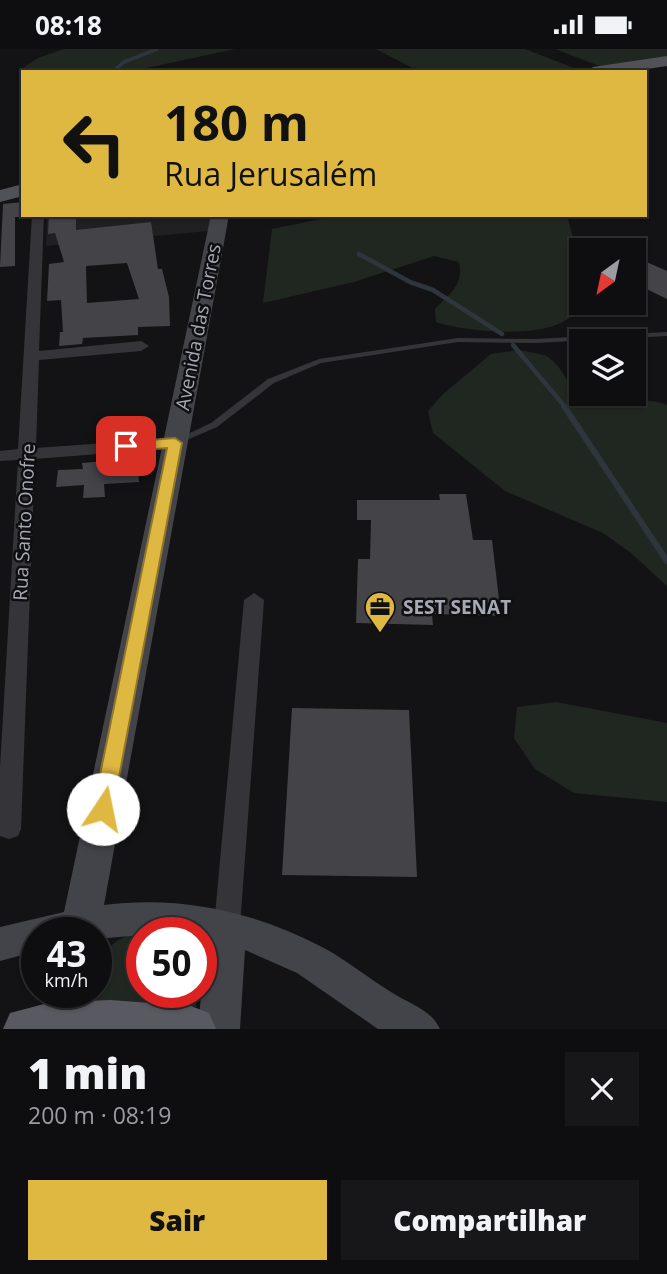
<!DOCTYPE html>
<html lang="pt">
<meta charset="utf-8">
<style>
body{margin:0;font-family:"Open Sans",sans-serif;background:#171719;color:#f1f3f6;height:100vh;display:flex;flex-direction:column;font-size:26px;white-space:nowrap}
*{box-sizing:border-box;margin:0}
p{font-size:23px;color:#9b9c9f}
.icon{flex:none;width:38px;height:38px;fill:none;stroke:currentColor;stroke-width:2;stroke-linecap:round;stroke-linejoin:round}
.map{position:relative;height:980px;overflow:hidden}
.side{display:flex;flex-direction:column;background:#0e0e10;flex:1}
.side>*{flex:none}
.top-card{position:absolute;left:21px;top:21px;width:626px;height:147px;border-radius:0px;box-shadow:0 2px 5px #0004,0 0 0 2px #2e2e30;background:#dfb841;color:#111;overflow:hidden}
.needle{width:46px;rotate:213deg}
.fabs{position:absolute;left:569px;top:189px;display:grid;gap:14px}
.fabs a{display:grid;place-items:center;width:77px;height:77px;border-radius:0px;background:#0e0e10;box-shadow:0 2px 5px #0004,0 0 0 2px #2e2e30;font-size:35px}
.speed{position:absolute;left:21px;top:868px;display:flex;gap:14px;font-size:35px;font-weight:700;text-align:center}
.speed>*{display:grid;place-content:center;width:91px;height:91px;border-radius:50%;background:#0e0e10;box-shadow:0 2px 5px #0004,0 0 0 2px #2e2e30;line-height:1}
.speed small{font-size:18px;font-weight:400}
.speed .limit{border:10px solid #d22;background:#fff;color:#111}
.pin{position:absolute;display:grid;place-items:center;width:60px;height:60px;color:#fff;margin:-30px;border-radius:14px;box-shadow:0 4px 10px #0006}
.me{position:absolute;width:77px;margin:-38px;rotate:11deg;stroke-linejoin:round;filter:drop-shadow(0 0 5px #0008)}
.turn{display:flex;align-items:center;gap:24px;height:147px;padding:0 28px;font-size:32px}
.turn .icon{width:91px;height:91px;stroke-width:2.5}
.turn b{display:block;font-size:49px;line-height:60px}
.round{display:grid;place-items:center;flex:none;width:74px;height:74px;border-radius:0px;background:#171719}
.head{display:flex;align-items:center;justify-content:space-between;height:119px;padding:0 28px}
h1{font-size:42px;font-weight:800;line-height:52px}
.primary-button{display:flex;gap:14px;margin-top:auto;padding:14px 28px}
.primary-button a{flex:1;height:80px;border-radius:0px;background:#dfb841;color:#111;font-size:28px;font-weight:800;line-height:80px;text-align:center}
.primary-button a+a{background:#171719;color:#f1f3f6}
.status{display:flex;justify-content:space-between;align-items:center;height:49px;padding:0 35px;background:#0e0e10;direction:ltr}
.status svg{height:19px;fill:currentColor}
.map>svg:first-child{display:block}
.built{fill:#201f22}
.green{fill:#202721}
.lines{fill:none;stroke-linecap:round;stroke-linejoin:round}
.stream-far2{stroke:#2e353c;stroke-width:3.5}
.stream-far1{stroke:#2e353c;stroke-width:4.5}
.stream{stroke:#2e353c;stroke-width:6}
.building{fill:#434348;fill-rule:evenodd}
.service{fill:#353539;fill-rule:evenodd}
.minor{fill:#353539;fill-rule:evenodd}
.secondary{fill:#434449;fill-rule:evenodd}
.primary{fill:#515258;fill-rule:evenodd}
.trunk{fill:#595a61;fill-rule:evenodd}
.route{fill:#dfb841;stroke:#91782a;stroke-width:2}
.labels{text-anchor:middle;dominant-baseline:central;stroke-width:5;stroke-linejoin:round;paint-order:stroke}
.street-label{font-size:19px;fill:#a6a9b4;stroke:#0f0e10}
.poi-label{font-size:19px;font-weight:bold;fill:#a6a9b4;stroke:#0f0e10;text-anchor:start}
</style>
<div class="status"><b>08:18</b><svg viewBox="0 0 49 12"><path d="M0 12V9h3v3zM5 12V6h3v6zM10 12V3h3v9zM15 12V0h3v12zM26 1h20v11H26zM47 4h2v5h-2z"/></svg></div>
<div class="map">
<svg width="667" height="980" viewBox="0 0 667 980">
<rect width="100%" height="100%" fill="#131315"/>
<path class="built" d="M47 166H212L209 182 46 197Z"/>
<g class="green">
<path d="M64 0H235L128 23H36L23 19 38 9Z"/>
<path d="M376 0H525L579 21 420 23Z"/>
<path d="M555 0H667V8L602 18Z"/>
<path d="M340 166H567C573 190 587 235 578 257 565 294 465 283 436 273L435 260C450 244 464 236 459 213L434 207 354 233 263 254 272 180Z"/>
<path d="M519 301C527 303 538 304 546 307 565 317 567 344 592 351 618 358 643 346 667 356V537L631 504 603 484 505 442 433 384 428 362 442 346 491 305Z"/>
<path d="M556 653 667 674V753L574 744 535 720 514 689 517 658Z"/>
<path d="M142 884V943H197L196 958 93 953C98 921 98 889 142 884Z"/>
</g>
<g class="lines">
<path class="stream-far2" d="M112 23 124 13 157 0"/>
<g class="stream-far1">
<path d="M359 205 410 233 433 241 502 285"/>
<path d="M513 296 566 359"/>
</g>
<path class="stream" d="M564 357 667 512"/>
</g>
<g class="building">
<path d="M23 153V168H15V217L0 218 3 155Z"/>
<path d="M49 166H76V181L151 173 158 220H162L169 248 170 277 138 278V286L83 289 82 295 59 297 60 283H63L61 251 47 252 49 215 64 213 55 184 48 185ZM127 214 139 250 87 254 86 217Z"/>
<path d="M642 211 667 222V250L634 234V214Z"/>
<path d="M105 412V419L138 417 139 433 104 435 105 448 83 449 84 436 56 438 58 421 83 420 82 414Z"/>
<path d="M439 445H466L473 491H492L501 567 432 565 433 576 356 574 358 510H370L371 471H357V451H440Z"/>
<path d="M292 659 409 661 417 828 282 826Z"/>
</g>
<g class="lines">
<path class="service" d="M667 283V287L536 294 458 293 321 314 274 334 217 378 180 394 177 395 173 392 211 374 268 330 319 310 458 289 536 290Z"/>
<g class="minor">
<path d="M32 166H44L39 302 141 292 149 297 141 302 39 311 36 399 175 389 184 394 175 399 35 410 21 780 18 787 9 790 0 787V719L18 411 0 412V402L18 400Z"/>
<path d="M254 544 264 551 240 877 237 885 227 888 217 885 214 877 244 551Z"/>
</g>
<g class="secondary">
<path d="M211 166H229L104 856C181 846 256 863 324 899 348 912 368 929 391 943 409 955 431 960 440 980H378L297 924 245 901 240 980H198L206 891 201 890V884H142V886L96 890V884H37V902L0 912V878L64 863Z"/>
<path d="M47 943H88L79 980H43L40 974Z"/>
</g>
<g class="primary">
<path d="M667 7V17L627 23H585L593 18Z"/>
<path d="M23 135V147L0 153V141Z"/>
</g>
<path class="trunk" d="M110 951 191 957 209 964 216 980H3L10 964 48 954Z"/>
</g>
<path class="route" d="M175 389 182 394 113 760 110 766H96L93 760 167 399 126 402 118 397 126 393Z"/>
<defs>
<g id="office-pin" transform="scale(1.575)"><path d="M0 17L-7.5 6A9.5 9.5 0 1 1 7.5 6Z" fill="#dfb841" stroke="#0f0e10"/><path d="M-6-3h4V-5.5h4V-3h4V5H-6ZM-1-4.5V-3h2v-1.5ZM-6 0V1H6V0Z" fill="#111"/></g>
</defs>
<g fill-rule="evenodd">
<use href="#office-pin" x="380" y="558"/>
</g>
<g class="labels">
<g class="street-label">
<text transform="translate(198 278) rotate(-79)">Avenida das Torres</text>
<text transform="translate(24 473) rotate(-87)">Rua Santo Onofre</text>
</g>
<g class="poi-label">
<text x="403" y="558">SEST SENAT</text>
</g>
</g>
</svg>
<div class="fabs">
<a><svg class="needle" viewBox="-14 -14 28 28"><path d="M0-13l5 13h-10z" fill="#e53935"/><path d="M0 13l5-13h-10z" fill="#9b9c9f"/></svg></a>
<a><svg class="icon" aria-label="layers" viewBox="0 0 24 24"><path d="M12 4l9 5-9 5-9-5zM3 14l9 5 9-5"/></svg></a>
</div>
<div class="speed"><div>43<small>km/h</small></div><div class="limit">50</div></div>
<div class="pin" style="left:126px;top:397px;background:#d93025"><svg class="icon" aria-label="arrive" viewBox="0 0 24 24"><path d="M6 21V4h12l-3 4 3 4H6"/></svg></div>
<svg class="me" style="left:103px;top:760px" viewBox="-20 -20 40 40"><circle r="19" fill="#fff"/><path d="M0-13L10 11 0 6-10 11z" fill="#dfb841"/></svg>
<div class="top-card">
<div class="turn"><svg class="icon" aria-label="left" viewBox="0 0 24 24"><path d="M17 20v-9H6M10 6l-5 5 5 5"/></svg><div><b>180 m</b>Rua Jerusalém</div></div>
</div>
</div>
<section class="side">
<div class="head"><div><h1>1 min</h1><p>200 m · 08:19</p></div><a class="round"><svg class="icon" aria-label="close" viewBox="0 0 24 24"><path d="M6 6l12 12M18 6L6 18"/></svg></a></div>
<div class="primary-button"><a>Sair</a><a>Compartilhar</a></div>
</section>
